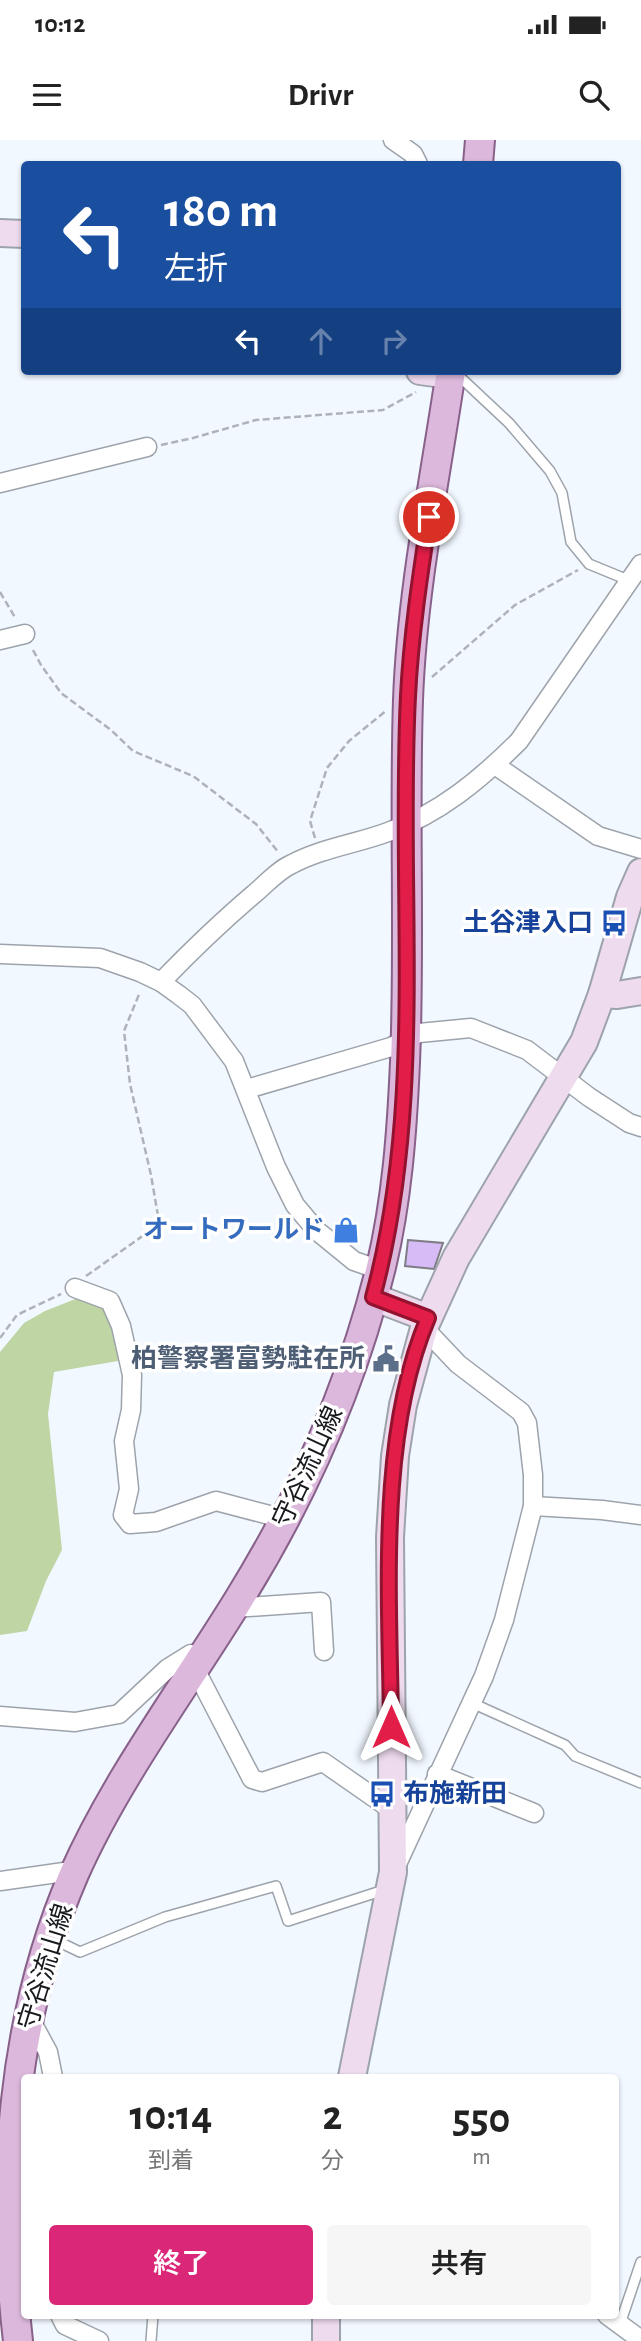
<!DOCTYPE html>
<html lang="ja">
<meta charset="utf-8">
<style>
body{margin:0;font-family:"Alegreya Sans","Noto Sans JP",sans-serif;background:#f6f6f6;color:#222;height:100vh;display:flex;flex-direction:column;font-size:26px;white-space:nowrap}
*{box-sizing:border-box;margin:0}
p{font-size:23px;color:#767676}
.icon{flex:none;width:38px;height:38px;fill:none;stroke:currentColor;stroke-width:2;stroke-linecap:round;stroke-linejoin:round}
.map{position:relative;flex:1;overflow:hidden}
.details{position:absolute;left:21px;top:1934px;width:598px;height:245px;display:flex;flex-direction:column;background:#fff;border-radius:7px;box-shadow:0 2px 5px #0004}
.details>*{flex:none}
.guide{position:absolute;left:21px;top:21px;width:600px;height:214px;border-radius:7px;box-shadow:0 2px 5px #0004;background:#1a4fa0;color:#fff;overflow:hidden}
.pin{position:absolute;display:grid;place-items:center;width:60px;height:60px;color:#fff;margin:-30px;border:4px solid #fff;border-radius:50%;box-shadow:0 2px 7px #0007}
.me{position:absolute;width:77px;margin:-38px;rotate:0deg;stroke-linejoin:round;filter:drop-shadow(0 0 5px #0008)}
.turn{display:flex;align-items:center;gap:24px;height:147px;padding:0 28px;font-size:32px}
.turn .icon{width:91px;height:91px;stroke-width:2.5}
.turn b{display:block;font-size:49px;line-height:60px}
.lanes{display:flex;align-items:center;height:66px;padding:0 28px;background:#0003;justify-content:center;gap:35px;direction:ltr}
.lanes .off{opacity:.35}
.eta{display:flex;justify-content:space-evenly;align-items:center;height:119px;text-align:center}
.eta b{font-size:42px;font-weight:600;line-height:49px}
.action{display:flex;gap:14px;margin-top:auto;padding:14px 28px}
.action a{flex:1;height:80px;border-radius:7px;background:#db2777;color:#fff;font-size:28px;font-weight:600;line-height:80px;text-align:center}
.action a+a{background:#f6f6f6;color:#222}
.status{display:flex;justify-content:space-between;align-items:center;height:49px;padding:0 35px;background:#fff;direction:ltr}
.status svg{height:19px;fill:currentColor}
header{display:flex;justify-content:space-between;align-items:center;height:91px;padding:0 28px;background:#fff;font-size:32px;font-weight:600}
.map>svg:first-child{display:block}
.green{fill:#bfd5a4}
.building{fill:#d7bbf6;stroke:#7f7c83;stroke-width:2}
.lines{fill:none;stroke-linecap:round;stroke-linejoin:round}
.lane-casing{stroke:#9da3aa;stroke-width:12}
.street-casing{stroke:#9da3aa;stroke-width:21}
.secondary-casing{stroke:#9da3aa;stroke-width:30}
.primary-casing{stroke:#88618a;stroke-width:32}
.path{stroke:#aeb3b9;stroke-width:2.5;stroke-dasharray:7 3.5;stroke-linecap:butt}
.lane{stroke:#fff;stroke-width:9}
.street{stroke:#fff;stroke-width:18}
.secondary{stroke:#eedbee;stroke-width:26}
.primary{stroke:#dcb8dd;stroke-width:28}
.route-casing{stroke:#92132f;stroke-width:18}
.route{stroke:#e11d48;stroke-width:12}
.labels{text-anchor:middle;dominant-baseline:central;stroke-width:7;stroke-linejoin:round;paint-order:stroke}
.transit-label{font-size:26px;font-weight:bold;fill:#164399;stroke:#fff;text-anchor:end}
.shop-label{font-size:26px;font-weight:bold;fill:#366cbe;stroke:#fff;text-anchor:end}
.service-label{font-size:26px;font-weight:bold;fill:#4e5e75;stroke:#fff;text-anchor:end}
.street-label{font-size:26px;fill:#17191c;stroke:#fff}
</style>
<div class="status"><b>10:12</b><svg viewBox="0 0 49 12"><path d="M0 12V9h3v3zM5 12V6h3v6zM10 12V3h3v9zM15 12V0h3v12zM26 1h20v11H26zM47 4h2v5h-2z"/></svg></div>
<header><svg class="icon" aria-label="menu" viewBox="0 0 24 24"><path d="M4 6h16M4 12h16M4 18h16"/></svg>Drivr<svg class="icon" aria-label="search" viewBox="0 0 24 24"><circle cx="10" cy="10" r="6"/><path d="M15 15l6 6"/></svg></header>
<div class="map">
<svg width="641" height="2201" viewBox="0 0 641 2201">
<rect width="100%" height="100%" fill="#f1f8ff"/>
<path class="green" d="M78 1158 102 1166 117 1198 118 1221 54 1232 48 1274 62 1410 46 1441 27 1491 0 1495V1212L24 1183 45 1171Z"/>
<path class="building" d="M408 1100 443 1103 434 1129 405 1126Z"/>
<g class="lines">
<g class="lane-casing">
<g id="lane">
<path d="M455 236 461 238 509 283 550 331 562 353 571 402 589 424 628 440"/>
<path d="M472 1563 565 1605 575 1616 641 1643"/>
<path d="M53 1799 80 1812 165 1777 276 1746 288 1781 384 1750"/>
<path d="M620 2184 641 2122"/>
<path d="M151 2201 153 2175"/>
</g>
</g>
<g class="street-casing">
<g id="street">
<path d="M393 0 413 14 418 24"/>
<path d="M0 343 147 307"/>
<path d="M0 500 25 494"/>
<path d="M495 625 598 696 641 709"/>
<path d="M0 814 100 818 140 832 161 842 179 855 192 865 234 921 276 1027 295 1065 316 1090 354 1121 380 1130"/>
<path d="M161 842C191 811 221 782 254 754 266 744 278 730 292 724 322 708 356 704 388 692 439 674 481 639 519 601L641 424"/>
<path d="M247 949 391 907 419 893 471 888 527 910 589 957 629 983 641 987"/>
<path d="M75 1148 110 1161 121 1186 132 1235 131 1270 124 1301 129 1349 123 1375 130 1384 156 1382 216 1361 273 1376 285 1382"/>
<path d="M533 1366 602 1370 641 1375"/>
<path d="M234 1468 321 1462 324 1511"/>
<path d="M195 1529 252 1639 262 1642 323 1622 392 1670"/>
<path d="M0 1576 75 1582 119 1574 167 1529 191 1514 201 1519"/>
<path d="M437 1634 534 1673"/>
<path d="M397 1724 484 1536 504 1480 533 1366V1335L527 1283 521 1272 458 1224 424 1188"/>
<path d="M0 1741 64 1732 74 1734"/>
<path d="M29 1877 48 1912 53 1937"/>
<path d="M60 2175 65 2185 99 2201"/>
<path d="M607 2175 641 2200"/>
</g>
</g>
<g class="secondary-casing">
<g id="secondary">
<path d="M0 93 24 94"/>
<path d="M420 231 450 235"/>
<path d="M602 854 617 855 641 851"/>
<path d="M373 1157 428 1178"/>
<path d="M352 1937 393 1732 390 1397 395 1316 403 1265 424 1188 456 1118 584 902 602 854 630 757 641 732"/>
<path d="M326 2201V2175"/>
</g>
</g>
<g class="primary-casing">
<g id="primary">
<path d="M478 24 480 0"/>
<path d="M18 2201C0 2046 11 1879 74 1734 116 1639 185 1547 239 1459 303 1356 352 1245 381 1127 397 1060 402 991 405 922 410 801 404 680 408 560 412 450 435 340 451 231"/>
</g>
</g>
<g class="path">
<path d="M161 305 193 298 256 280 383 270 416 252"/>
<path d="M0 452 16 479"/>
<path d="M33 510 41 525 61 553 111 590 133 611 193 636 256 684 279 713"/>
<path d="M432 537 515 465 578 430"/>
<path d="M315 698 310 681 327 628 349 601 387 570"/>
<path d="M86 1136 144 1095 158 1076 151 1035 130 944 124 891 140 852"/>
<path d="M0 1198 17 1175 61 1154"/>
</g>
<use href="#lane" class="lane"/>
<use href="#street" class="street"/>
<use href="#secondary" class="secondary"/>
<use href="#primary" class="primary"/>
</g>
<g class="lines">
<g class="route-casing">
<path id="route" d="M391 1587C390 1459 377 1297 428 1178L373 1157C426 962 398 756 408 556 411 496 420 436 429 377"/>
</g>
<use href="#route" class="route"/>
</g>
<defs>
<g id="bus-bare" transform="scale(2.1)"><path d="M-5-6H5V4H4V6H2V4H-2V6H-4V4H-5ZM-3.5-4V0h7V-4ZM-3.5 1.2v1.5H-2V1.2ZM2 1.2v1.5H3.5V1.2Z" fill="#1a4fb4" stroke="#fff" stroke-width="2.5" paint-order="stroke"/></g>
<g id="shop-bare" transform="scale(2.1)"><path d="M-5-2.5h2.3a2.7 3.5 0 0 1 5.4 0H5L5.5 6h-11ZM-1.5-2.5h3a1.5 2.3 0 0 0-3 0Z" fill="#3f7fe0" stroke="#fff" stroke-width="2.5" paint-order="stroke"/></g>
<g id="civic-bare" transform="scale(2.1)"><path d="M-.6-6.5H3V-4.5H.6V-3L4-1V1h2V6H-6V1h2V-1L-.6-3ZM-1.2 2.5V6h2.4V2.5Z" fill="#5c6f8a" stroke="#fff" stroke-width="2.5" paint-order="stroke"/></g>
</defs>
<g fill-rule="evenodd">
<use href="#bus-bare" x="614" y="783"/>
<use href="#shop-bare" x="346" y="1090"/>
<use href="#civic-bare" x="386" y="1219"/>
<use href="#bus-bare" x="382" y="1654"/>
</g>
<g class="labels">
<g class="transit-label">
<text x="593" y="783">土谷津入口</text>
<text x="403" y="1654" text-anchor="start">布施新田</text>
</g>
<g class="shop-label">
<text x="325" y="1090">オートワールド</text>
</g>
<g class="service-label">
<text x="365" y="1219">柏警察署富勢駐在所</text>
</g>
<g class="street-label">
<text transform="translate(308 1327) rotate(-65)">守谷流山線</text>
<text transform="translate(46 1827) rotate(-73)">守谷流山線</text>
</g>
</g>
</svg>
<div class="pin" style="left:429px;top:377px;background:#d93025"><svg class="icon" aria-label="arrive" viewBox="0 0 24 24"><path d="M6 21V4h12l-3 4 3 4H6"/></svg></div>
<svg class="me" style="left:391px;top:1587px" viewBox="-20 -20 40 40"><path d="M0-17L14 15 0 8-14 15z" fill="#e11d48" stroke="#fff" stroke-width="4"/></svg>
<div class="guide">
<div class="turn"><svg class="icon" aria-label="left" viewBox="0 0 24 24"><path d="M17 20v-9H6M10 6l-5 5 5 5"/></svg><div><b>180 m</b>左折</div></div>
<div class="lanes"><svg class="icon" aria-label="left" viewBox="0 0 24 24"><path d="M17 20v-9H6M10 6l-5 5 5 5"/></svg><svg class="icon off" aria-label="ahead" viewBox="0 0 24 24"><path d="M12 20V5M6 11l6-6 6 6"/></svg><svg class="icon off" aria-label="right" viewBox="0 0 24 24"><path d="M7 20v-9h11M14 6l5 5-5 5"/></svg></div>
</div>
<section class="details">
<div class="eta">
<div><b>10:14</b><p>到着</p></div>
<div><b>2</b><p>分</p></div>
<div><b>550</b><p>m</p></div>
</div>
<div class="action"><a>終了</a><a>共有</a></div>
</section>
</div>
